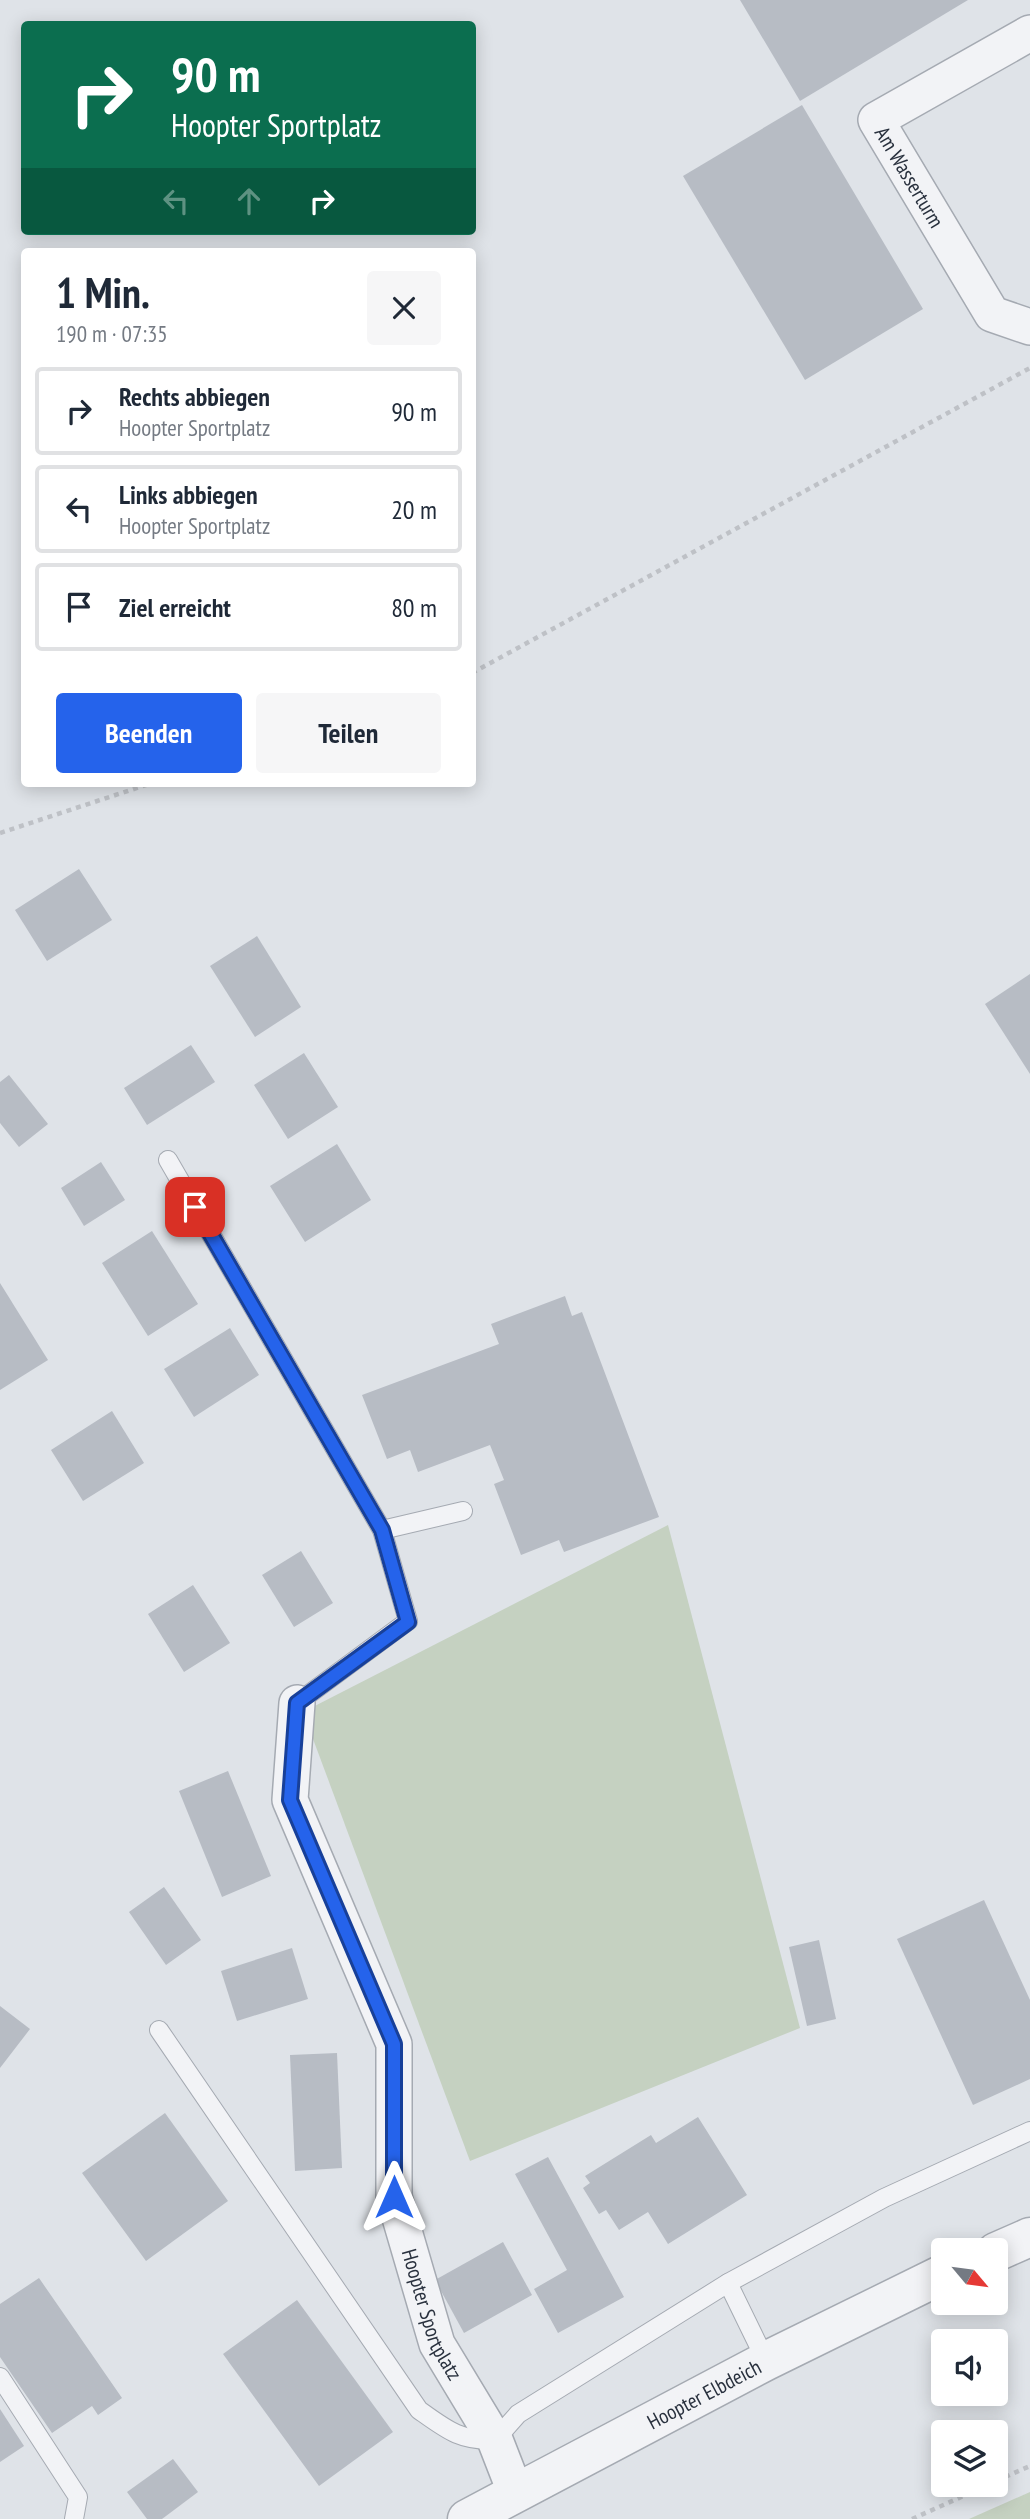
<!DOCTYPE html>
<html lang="de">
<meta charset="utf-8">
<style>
body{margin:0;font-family:"PT Sans Narrow",sans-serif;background:#f6f6f7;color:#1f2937;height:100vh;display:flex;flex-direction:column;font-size:26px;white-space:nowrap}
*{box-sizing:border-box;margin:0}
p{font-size:23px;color:#747a83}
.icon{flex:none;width:38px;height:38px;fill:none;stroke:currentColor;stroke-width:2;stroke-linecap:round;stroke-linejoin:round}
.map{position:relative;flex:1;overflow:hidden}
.details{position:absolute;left:21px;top:248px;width:455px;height:539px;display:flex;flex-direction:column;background:#fff;border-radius:7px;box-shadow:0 4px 18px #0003}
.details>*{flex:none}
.top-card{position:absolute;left:21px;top:21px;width:455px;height:214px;border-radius:7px;box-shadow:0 4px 18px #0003;background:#0b6e4f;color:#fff;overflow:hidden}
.needle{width:46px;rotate:119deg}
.controls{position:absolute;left:931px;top:2238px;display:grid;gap:14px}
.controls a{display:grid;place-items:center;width:77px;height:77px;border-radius:7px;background:#fff;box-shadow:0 4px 18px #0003;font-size:35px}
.pin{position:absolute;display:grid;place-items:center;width:60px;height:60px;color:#fff;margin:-30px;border-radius:14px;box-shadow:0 4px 10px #0006}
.me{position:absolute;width:77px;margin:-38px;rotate:0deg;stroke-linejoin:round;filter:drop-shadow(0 0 5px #0008)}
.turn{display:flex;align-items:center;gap:24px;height:147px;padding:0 35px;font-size:32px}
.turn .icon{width:91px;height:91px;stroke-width:2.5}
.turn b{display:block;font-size:49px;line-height:60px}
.lanes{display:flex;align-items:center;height:66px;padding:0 35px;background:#0003;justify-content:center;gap:35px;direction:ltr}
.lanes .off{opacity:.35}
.round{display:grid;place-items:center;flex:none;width:74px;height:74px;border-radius:7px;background:#f6f6f7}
.headline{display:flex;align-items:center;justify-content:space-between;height:119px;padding:0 35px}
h1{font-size:42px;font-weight:600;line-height:52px}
.cta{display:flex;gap:14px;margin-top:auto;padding:14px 35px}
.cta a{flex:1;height:80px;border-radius:7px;background:#2563eb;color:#fff;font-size:28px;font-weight:600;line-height:80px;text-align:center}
.cta a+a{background:#f6f6f7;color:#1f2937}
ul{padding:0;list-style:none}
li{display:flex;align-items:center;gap:21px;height:88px;margin:0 14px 10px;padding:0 21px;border:4px solid #e0e1e3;border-radius:7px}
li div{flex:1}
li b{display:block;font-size:26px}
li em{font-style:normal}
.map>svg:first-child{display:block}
.green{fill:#c5d1c1}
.building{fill:#b7bcc4}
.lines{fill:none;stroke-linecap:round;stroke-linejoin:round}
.service-casing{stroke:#a5aab2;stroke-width:20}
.minor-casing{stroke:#a5aab2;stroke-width:38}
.tertiary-casing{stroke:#a5aab2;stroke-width:41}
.path{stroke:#bec1c6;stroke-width:4.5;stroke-dasharray:5 5;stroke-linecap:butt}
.service{stroke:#f2f3f6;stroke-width:18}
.minor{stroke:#f2f3f6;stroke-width:35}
.tertiary{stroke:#f2f3f6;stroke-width:38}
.route-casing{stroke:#184099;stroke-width:18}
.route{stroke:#2563eb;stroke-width:12}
.labels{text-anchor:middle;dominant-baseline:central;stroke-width:5;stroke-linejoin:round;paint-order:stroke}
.street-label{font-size:21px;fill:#29313e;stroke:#eef2f5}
</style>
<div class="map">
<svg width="1030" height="2519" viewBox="0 0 1030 2519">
<rect width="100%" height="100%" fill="#dfe3e8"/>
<g class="green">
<path d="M668 1525 800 2028 470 2161 303 1712Z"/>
<path d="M1030 2492V2519H969Z"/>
</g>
<g class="building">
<path d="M740 0H968L800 101Z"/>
<path d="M802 105 923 309 805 380 683 176Z"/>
<path d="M79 869 112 920 47 961 15 910Z"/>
<path d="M257 936 301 1007 255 1037 210 966Z"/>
<path d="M1030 974V1074L985 1004Z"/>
<path d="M191 1045 215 1082 147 1125 124 1088Z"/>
<path d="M304 1053 338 1107 288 1139 254 1085Z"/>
<path d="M9 1075 48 1124 19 1147 0 1123V1082Z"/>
<path d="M337 1144 371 1200 305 1242 270 1186Z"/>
<path d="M101 1162 125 1200 84 1226 61 1188Z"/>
<path d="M152 1231 198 1304 148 1336 102 1263Z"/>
<path d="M0 1283 48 1360 0 1390Z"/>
<path d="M565 1296 572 1316 582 1312 659 1517 564 1552 559 1540 521 1555 494 1484 504 1480 490 1445 418 1472 410 1450 387 1459 362 1395 499 1344 491 1324Z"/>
<path d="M230 1328 259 1375 194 1417 164 1369Z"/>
<path d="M112 1411 144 1463 83 1501 51 1450Z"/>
<path d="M301 1551 333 1603 294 1627 262 1575Z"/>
<path d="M193 1585 230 1643 184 1672 148 1614Z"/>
<path d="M228 1771 271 1876 222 1897 179 1791Z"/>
<path d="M164 1887 201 1940 166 1965 129 1912Z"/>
<path d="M984 1900 1030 2000V2079L973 2105 897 1939Z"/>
<path d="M819 1940 836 2019 807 2026 789 1947Z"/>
<path d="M292 1948 308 1999 237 2021 221 1971Z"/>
<path d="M0 2006 30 2029 0 2068Z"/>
<path d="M337 2053 342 2168 295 2171 290 2055Z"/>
<path d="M165 2113 228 2201 146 2261 82 2173Z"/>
<path d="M698 2117 747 2195 668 2244 648 2212 619 2230 606 2210 599 2214 583 2188 590 2183 585 2176 651 2135 656 2143Z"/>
<path d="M548 2157 624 2297 558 2333 534 2289 567 2270 515 2174Z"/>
<path d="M503 2242 532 2295 464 2333 435 2280Z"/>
<path d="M39 2278 122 2398 98 2415 92 2406 52 2433 0 2357V2304Z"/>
<path d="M297 2300 393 2432 319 2486 223 2354Z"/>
<path d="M0 2409 24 2446 0 2462Z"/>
<path d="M173 2459 198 2492 162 2519H147L127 2492Z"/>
</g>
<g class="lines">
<g class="service-casing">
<g id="service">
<path d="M168 1160 382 1530 408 1621 297 1703"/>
<path d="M382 1530 463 1511"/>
<path d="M159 2030 419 2410C447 2430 460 2441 495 2440L518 2414 728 2283 884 2198 1030 2131"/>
<path d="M728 2283 766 2361"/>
<path d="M0 2377 78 2497 74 2519"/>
</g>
</g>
<g class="minor-casing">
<g id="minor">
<path id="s1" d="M1030 33 876 120 992 314 1030 327"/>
<path id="s2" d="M297 1703 290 1800 394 2044V2197L437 2344 495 2440 516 2494"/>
</g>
</g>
<g class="tertiary-casing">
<g id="tertiary">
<path d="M996 2252 1030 2237"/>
<path id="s3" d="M467 2519 766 2361 943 2274"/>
</g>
</g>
<g class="path">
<path d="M472 673 1030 368"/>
<path d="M0 833 149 784"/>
<path d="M996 2481 1030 2466"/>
<path d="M912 2519 988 2485"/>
</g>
<use href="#service" class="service"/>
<use href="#minor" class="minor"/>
<use href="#tertiary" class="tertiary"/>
</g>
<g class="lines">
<g class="route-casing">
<path id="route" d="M195 1207 382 1530 408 1622 297 1703 290 1800 394 2044V2197"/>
</g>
<use href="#route" class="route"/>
</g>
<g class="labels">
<g class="street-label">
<text stroke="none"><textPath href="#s1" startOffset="243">Am Wasserturm</textPath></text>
<text stroke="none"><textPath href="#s2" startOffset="639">Hoopter Sportplatz</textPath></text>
<text stroke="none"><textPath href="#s3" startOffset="268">Hoopter Elbdeich</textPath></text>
</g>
</g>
</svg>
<div class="controls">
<a><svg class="needle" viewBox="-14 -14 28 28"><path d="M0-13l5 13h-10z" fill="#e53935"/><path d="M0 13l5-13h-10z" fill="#747a83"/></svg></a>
<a><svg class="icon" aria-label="sound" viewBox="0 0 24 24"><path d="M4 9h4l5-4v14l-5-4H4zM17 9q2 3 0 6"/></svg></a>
<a><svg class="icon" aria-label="layers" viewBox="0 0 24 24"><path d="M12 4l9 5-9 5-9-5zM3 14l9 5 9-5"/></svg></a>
</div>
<div class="pin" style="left:195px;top:1207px;background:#d93025"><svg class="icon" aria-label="arrive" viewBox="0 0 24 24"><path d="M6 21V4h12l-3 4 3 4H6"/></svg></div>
<svg class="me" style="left:394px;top:2197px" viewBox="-20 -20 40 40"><path d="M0-17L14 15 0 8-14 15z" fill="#2563eb" stroke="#fff" stroke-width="4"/></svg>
<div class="top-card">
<div class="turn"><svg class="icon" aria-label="right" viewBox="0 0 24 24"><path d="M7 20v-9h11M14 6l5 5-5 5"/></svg><div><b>90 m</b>Hoopter Sportplatz</div></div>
<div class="lanes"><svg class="icon off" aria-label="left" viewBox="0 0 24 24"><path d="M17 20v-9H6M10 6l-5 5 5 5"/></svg><svg class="icon off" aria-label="ahead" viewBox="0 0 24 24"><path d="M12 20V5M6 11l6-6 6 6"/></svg><svg class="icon" aria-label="right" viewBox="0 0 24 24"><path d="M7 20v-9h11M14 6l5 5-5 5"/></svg></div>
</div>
<section class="details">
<div class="headline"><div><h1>1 Min.</h1><p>190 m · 07:35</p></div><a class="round"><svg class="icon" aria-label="close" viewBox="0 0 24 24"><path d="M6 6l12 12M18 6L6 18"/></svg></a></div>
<ul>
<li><svg class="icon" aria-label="right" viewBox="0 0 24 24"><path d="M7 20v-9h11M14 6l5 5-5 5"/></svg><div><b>Rechts abbiegen</b><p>Hoopter Sportplatz</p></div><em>90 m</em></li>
<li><svg class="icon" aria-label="left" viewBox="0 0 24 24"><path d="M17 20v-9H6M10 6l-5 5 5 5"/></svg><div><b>Links abbiegen</b><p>Hoopter Sportplatz</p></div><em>20 m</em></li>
<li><svg class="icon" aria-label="arrive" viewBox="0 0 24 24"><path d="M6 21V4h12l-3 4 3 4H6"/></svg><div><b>Ziel erreicht</b></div><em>80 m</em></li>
</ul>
<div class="cta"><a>Beenden</a><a>Teilen</a></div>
</section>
</div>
